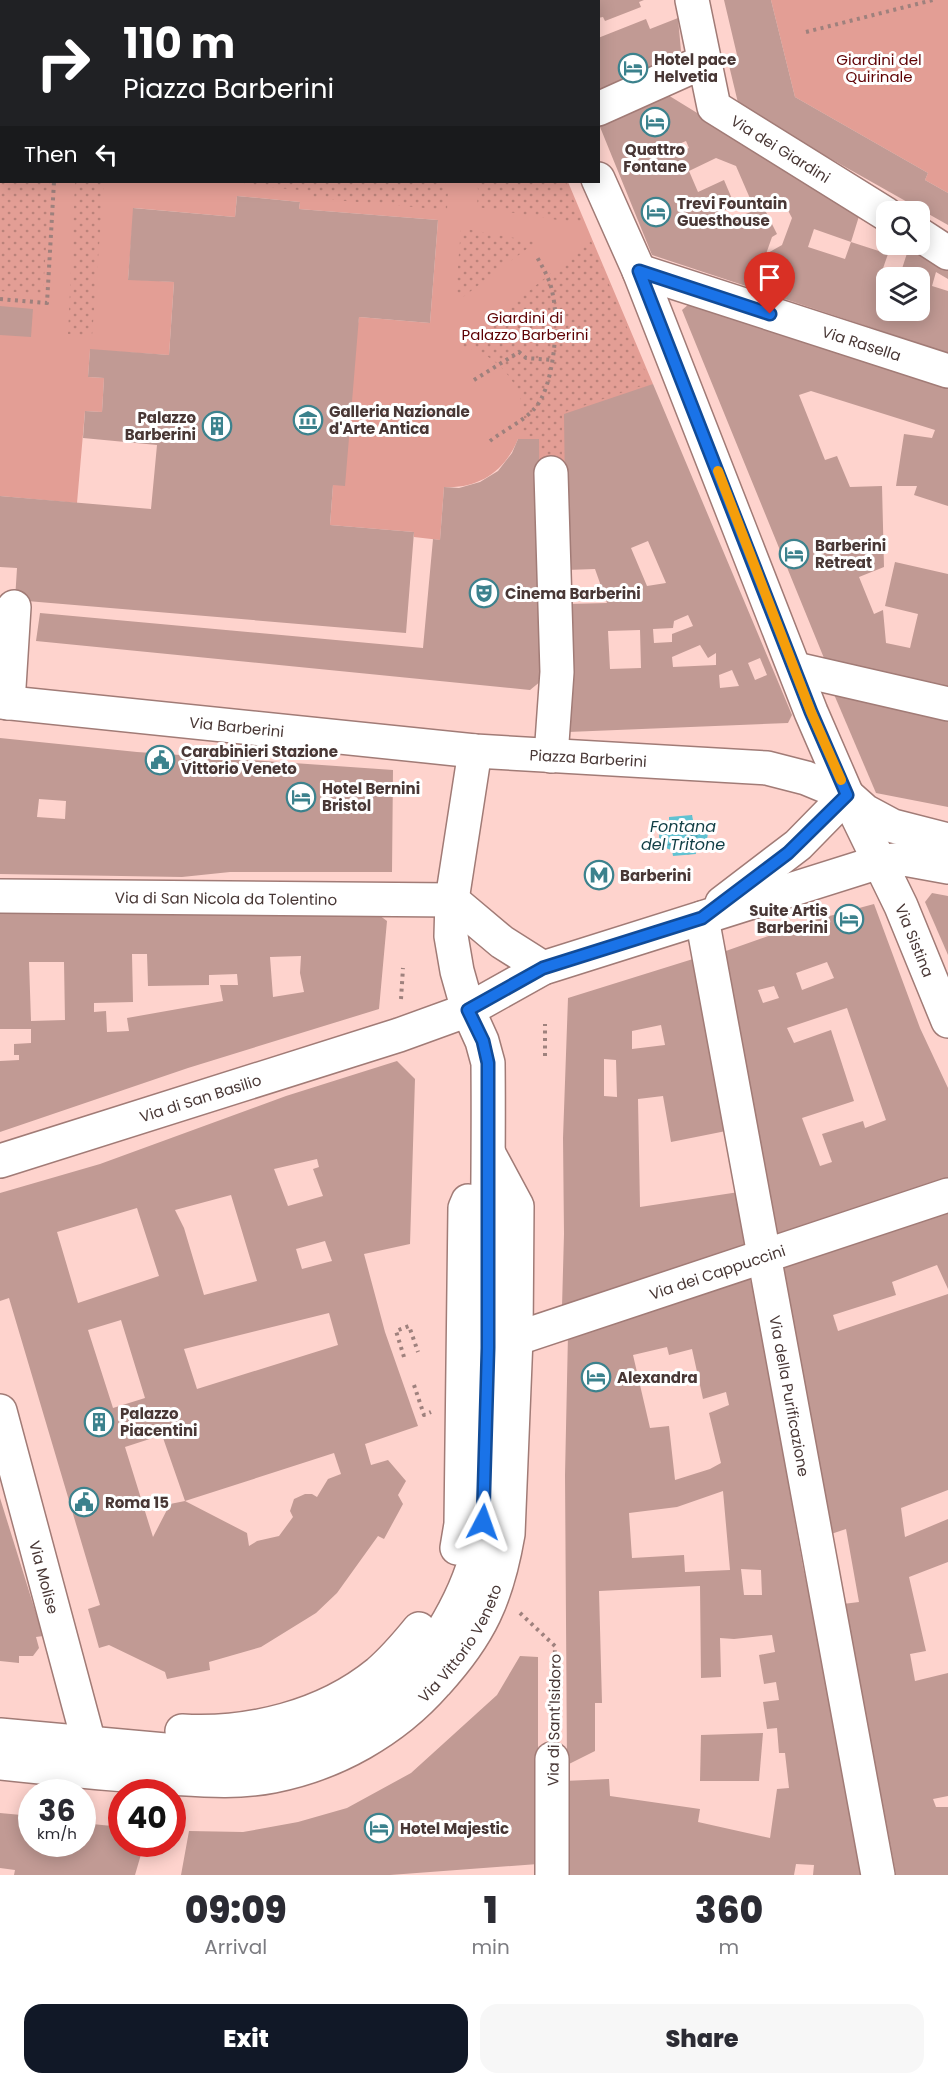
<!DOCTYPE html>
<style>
body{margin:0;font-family:Poppins,sans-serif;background:#f7f7f7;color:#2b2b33;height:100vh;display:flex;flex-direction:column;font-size:22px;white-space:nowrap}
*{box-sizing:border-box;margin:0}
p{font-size:20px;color:#7c7c81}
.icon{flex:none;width:33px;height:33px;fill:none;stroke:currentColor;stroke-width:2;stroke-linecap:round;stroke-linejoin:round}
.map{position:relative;height:1875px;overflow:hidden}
.panel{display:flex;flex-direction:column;background:#fff;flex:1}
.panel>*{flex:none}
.hud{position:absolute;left:0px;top:0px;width:600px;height:183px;box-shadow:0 3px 15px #0003;background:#202124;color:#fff;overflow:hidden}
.buttons{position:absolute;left:876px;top:201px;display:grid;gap:12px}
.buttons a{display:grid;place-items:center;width:54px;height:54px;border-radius:12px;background:#fff;box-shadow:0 3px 15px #0003;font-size:30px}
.speed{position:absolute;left:18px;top:1779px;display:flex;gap:12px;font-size:30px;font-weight:700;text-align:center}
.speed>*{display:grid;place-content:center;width:78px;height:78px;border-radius:50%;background:#fff;box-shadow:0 3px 15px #0003;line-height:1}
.speed small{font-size:15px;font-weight:400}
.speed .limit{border:9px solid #d22;background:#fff;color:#111}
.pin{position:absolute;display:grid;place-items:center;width:51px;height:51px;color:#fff;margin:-62px -26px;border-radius:50% 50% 50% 0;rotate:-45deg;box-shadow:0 0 6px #0007}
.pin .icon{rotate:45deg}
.me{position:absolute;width:66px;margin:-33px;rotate:4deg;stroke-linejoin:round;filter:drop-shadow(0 0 4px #0008)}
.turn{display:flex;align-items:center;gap:21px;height:126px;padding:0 24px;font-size:27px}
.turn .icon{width:78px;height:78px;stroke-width:2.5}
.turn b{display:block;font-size:42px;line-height:51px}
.then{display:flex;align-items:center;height:57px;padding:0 24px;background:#0003;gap:12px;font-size:22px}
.eta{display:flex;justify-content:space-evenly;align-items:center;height:102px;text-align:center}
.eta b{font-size:36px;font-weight:800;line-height:42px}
.cta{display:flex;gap:12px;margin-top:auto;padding:12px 24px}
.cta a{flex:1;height:69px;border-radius:18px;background:#111827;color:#fff;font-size:24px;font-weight:800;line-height:69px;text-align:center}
.cta a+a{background:#f7f7f7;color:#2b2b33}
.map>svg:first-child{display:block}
.green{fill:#e39e95}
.garden{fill:url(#garden-dots)}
.water{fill:url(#water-ripples)}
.building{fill:#c19a94;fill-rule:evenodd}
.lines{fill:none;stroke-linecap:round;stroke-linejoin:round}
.minor-casing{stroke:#a17b76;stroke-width:36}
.path{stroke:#9e817d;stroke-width:4;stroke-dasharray:3 4.5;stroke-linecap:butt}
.minor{stroke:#fff;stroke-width:33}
.route-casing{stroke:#114b97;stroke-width:15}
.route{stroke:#1a73e8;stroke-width:10}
.slow{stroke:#f59e0b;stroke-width:10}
.labels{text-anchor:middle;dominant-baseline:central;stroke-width:6;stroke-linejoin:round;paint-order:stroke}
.poi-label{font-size:15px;font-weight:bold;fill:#483735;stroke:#fff;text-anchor:start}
.park-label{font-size:15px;fill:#5e0003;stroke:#fff}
.street-label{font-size:15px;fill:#483735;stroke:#fff}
.water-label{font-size:16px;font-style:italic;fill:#103e45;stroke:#fff}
</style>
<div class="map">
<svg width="948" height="1875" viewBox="0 0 948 1875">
<defs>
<pattern id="garden-dots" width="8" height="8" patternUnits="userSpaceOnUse" patternTransform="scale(1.5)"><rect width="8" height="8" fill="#e39e95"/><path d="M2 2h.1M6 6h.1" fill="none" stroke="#ba827a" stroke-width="1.8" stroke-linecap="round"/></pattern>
<pattern id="water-ripples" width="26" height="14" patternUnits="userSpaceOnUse" patternTransform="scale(1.5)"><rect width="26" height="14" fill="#60c2d2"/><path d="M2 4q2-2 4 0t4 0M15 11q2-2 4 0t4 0" fill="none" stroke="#519eab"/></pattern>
</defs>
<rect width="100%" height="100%" fill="#fed3cd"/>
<g class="green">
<path d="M0 0 61 1 2 2V182H568L653 384 565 465H539L538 439H518C505 471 479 489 444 487L440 540 414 537V532L330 525 333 485 359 317 430 323 438 220 299 209 300 202 237 196 235 217 134 208 128 279 174 282 169 355 90 350 88 377 104 378 102 412 85 411 77 503 0 496Z"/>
<path d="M119 0H293L116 2Z"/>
<path d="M771 0H948V193L925 180 928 173 795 97Z"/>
</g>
<g class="garden">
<path d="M0 149 2 182H50L43 294 0 291Z"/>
<path d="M75 182H104L92 336 68 334Z"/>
<path d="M245 182H445L448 192 447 210 312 198V191L244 185Z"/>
<path d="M476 182H566L582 221 576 223 477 207 478 189Z"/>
<path d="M461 228 536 242 455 303Z"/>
<path d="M591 241 650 383 562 413V463L541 462V436L521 437C534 397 500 350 459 347Z"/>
</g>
<path class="water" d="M692 815 693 820 705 825C711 835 707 845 695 848L696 854 673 856 672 850 668 849 661 844C657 835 659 826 669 823V817Z"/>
<g class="building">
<path d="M598 0H644L639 2 641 7 605 21 603 17 598 18Z"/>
<path d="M724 0H771L795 97 928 173 925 180 948 193V225L739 107 727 57 737 55Z"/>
<path d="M678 18 682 62 598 95V38L646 19 650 29Z"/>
<path d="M663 92 860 213 851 242 888 254 881 274 892 277 886 278V310H920V278H899L910 244 948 266V279L936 272 932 286 948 291V353L652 255 598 122ZM686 141 689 148 674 155 670 148ZM716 158 736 166 755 210 714 228 709 217 735 206 724 180 698 192 689 171ZM781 197 792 218 782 245 766 254 772 237 777 234 763 206ZM814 229 851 242 845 259 808 247Z"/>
<path d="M237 196 300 202 299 209 438 220 430 323 359 317 345 486 333 485 330 525 414 532 406 633 15 600 17 568 0 567V496L151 509 157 445 83 438 85 411 102 412 104 378 88 377 90 349 169 355 174 282 128 280 133 208 235 217Z"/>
<path d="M689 304 948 387V506L914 495 917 486H896L904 434 932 438 935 430 811 391 799 395 825 460 837 456 850 487 882 486 884 567 859 577 874 614 883 610 886 643 910 648 918 614 885 606 895 562 948 574V692L826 663 682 310Z"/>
<path d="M0 306 33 309 31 337 0 335Z"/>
<path d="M653 384 792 715 788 723 568 732 566 604 607 603 595 569 566 570 564 414ZM648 541 666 583 647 586 631 548ZM688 615 693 626 672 634V642L654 643 653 629 673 628 674 621ZM640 630 641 668 610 669 608 631ZM700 645 708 658 716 653V665L673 667 672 657ZM760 658 767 675 755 680 748 663ZM732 670 739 686 720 688 719 675Z"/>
<path d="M518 439H539L541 681 530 690 36 641 40 613 423 648 433 539 440 540 444 487 459 488 480 482 498 471 512 453Z"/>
<path d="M833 692 948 714V807L876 793Z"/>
<path d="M0 738 137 752 393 770 392 872H230L182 877 0 874ZM39 799 66 801 65 819 37 817Z"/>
<path d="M932 893 948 896V955L925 902Z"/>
<path d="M874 904 920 1028 948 1088V1181L775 1243 723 952 811 921ZM827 962 834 978 802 990 796 973ZM774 986 779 998 763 1003 758 990ZM847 1008 886 1120 865 1128 863 1121 822 1134 832 1162 820 1166 802 1118 854 1101 831 1030 794 1043 787 1028Z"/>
<path d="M0 909 379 915 387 921 379 1009 188 1068 0 1132V1061L19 1060V1055H14V1044L31 1043V1029H0ZM132 954H147L148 986 209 985V975L237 974 238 985H220L223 1001 127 1018 129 1031 107 1032 106 1011 94 1012V1003L133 1002ZM301 956 300 973 304 992 273 997 270 957ZM29 962H64L65 1020 31 1021Z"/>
<path d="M693 959 726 1131 671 1142 663 1096 638 1099 640 1207 739 1192 749 1250 562 1307 564 1234 563 1138 568 998ZM661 1025 665 1045 632 1049V1031ZM604 1059 616 1060 617 1097 604 1096Z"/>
<path d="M397 1061 415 1079 410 1244 364 1254 385 1332 418 1426 365 1444 371 1465 388 1460 406 1481 398 1495 403 1504 384 1539 378 1536 337 1593 316 1613 261 1647 209 1662 210 1670 167 1679 165 1672 109 1645 99 1648 88 1609 100 1605 9 1298 0 1301V1193L100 1164 286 1096ZM317 1159 319 1167 313 1169 323 1196 288 1206 274 1169ZM231 1195 257 1281 204 1295 184 1228 175 1210ZM137 1208 159 1276 78 1303 57 1232ZM325 1241 332 1261 302 1269 296 1249ZM329 1313 338 1345 197 1389 184 1349ZM121 1320 145 1398 113 1408 88 1330ZM162 1435 185 1501 334 1453 341 1474 328 1479 317 1497 312 1494H305L294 1499 290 1511 293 1517 279 1536 257 1541 249 1546 247 1533 185 1501 170 1504 153 1537 125 1447Z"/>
<path d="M948 1212V1289L937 1265 892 1282 896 1295 833 1315 838 1331 948 1294V1490L901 1508 905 1537 948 1519V1562L909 1577 926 1651 910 1654 915 1681 948 1673V1796L933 1799 936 1807H948V1875H896L883 1806 869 1753 843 1604 859 1602 846 1529 831 1534 804 1380 776 1267Z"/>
<path d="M749 1275 764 1330 777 1419 803 1567 816 1627 863 1875H813L814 1865 796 1864 794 1875H565L564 1781 609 1779 610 1796 700 1809 698 1822 770 1838 777 1789 789 1788 785 1753H779L777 1728 767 1729 763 1702 779 1700 776 1682 764 1684 759 1655 775 1652 772 1635 734 1639 720 1638 721 1677 701 1678 700 1586 599 1591 602 1703H595V1751L567 1765 565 1475 568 1334ZM667 1347 669 1355 692 1349 703 1399 726 1392 729 1405 709 1413 721 1463 710 1469 675 1480 669 1426 650 1428 633 1355ZM723 1491 730 1570 685 1572 684 1555 632 1558 629 1513 677 1507ZM741 1569 761 1570 762 1595H744Z"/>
<path d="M0 1498 43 1636 36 1637 39 1648 33 1656H19V1663L0 1661Z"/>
<path d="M520 1656 538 1657V1864L390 1875H181L189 1831 243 1832 298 1822 347 1808 411 1773 497 1695Z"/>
<path d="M763 1733 759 1781H700L701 1735Z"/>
<path d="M0 1813 32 1816V1844H82V1823L122 1827V1844H144L135 1875H14L15 1870 0 1868Z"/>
</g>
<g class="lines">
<g class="minor-casing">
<g id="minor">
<path d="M520 0 521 2"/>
<path id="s1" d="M692 0 714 107 886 214"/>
<path d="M598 109 705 61"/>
<path id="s2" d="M598 179 639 271 811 712 847 795 901 906 948 1021"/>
<path d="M920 235 948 253"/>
<path id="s3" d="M639 271 948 371"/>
<path d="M551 473 557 672 551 756"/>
<path d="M796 669 948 704"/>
<path id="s4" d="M0 702 475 751 767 768 806 778 847 795 865 811 893 826 948 840"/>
<path d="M8 703 14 607"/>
<path id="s5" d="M0 896 452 900"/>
<path d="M452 900 502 942 543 968"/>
<path d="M722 903 798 845 847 795"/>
<path id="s6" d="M702 918 878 1875"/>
<path id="s7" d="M0 1161 399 1035 468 1010 543 968 879 862 904 859 948 867"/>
<path id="s8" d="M497 1345 948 1195"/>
<path id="s9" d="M0 1411 89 1743"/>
<path d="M457 1548 461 1524 465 1208 468 1201"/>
<path d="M182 1731C249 1735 324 1717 378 1673 393 1660 406 1645 419 1629"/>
<path d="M0 1735 220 1755C313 1749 391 1712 442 1632 458 1606 471 1579 478 1549 486 1515 485 1480 486 1445 486 1404 487 1363 487 1322 487 1236 489 1149 488 1063L482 1041 468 1010 457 971 451 936 452 900 475 751"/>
<path id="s10" d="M0 1763C56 1769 112 1775 168 1778 203 1780 238 1783 273 1776 335 1764 394 1731 436 1683 480 1635 497 1598 508 1534L516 1338 517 1206 489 1154"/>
<path d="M552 1875V1759"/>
</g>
</g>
<g class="path">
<path d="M806 32 933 0"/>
<path d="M0 85 2 84"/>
<path d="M0 146H2"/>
<path d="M0 299 47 303 54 182"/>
<path d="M474 380 519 352 526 358 553 360"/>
<path d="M490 441C504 430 524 421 535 408 554 387 559 323 553 296 551 281 544 270 537 257"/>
<path d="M401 999 403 968"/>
<path d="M545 1056V1024"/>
<path d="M404 1357 396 1331 409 1326 418 1352"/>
<path d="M414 1385 424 1415 431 1412"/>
<path d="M520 1613 555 1646 553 1728"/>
</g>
<use href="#minor" class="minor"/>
</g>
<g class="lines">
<g class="route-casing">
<path id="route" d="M483 1522 488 1348V1063L483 1041 468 1010 543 968 702 918 788 853 847 795 811 712 639 271 770 314"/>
</g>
<use href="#route" class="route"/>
<path class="slow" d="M718 471 811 712 841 780"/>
</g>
<defs>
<g id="hotel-ring" transform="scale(1.5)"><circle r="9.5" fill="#fff" stroke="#3c828d" stroke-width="1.5"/><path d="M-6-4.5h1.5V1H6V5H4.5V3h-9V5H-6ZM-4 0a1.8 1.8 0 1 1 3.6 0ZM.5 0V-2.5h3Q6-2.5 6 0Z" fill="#3c828d"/></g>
<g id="museum-ring" transform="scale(1.5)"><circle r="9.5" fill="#fff" stroke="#3c828d" stroke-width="1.5"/><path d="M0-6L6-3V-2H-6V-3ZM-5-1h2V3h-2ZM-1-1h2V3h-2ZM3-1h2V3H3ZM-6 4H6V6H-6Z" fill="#3c828d"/></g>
<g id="building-ring" transform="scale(1.5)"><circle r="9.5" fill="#fff" stroke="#3c828d" stroke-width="1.5"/><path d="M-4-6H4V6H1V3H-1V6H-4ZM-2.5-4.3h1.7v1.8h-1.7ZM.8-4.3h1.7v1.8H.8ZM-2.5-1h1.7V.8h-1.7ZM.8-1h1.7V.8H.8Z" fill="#3c828d"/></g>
<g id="theatre-ring" transform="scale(1.5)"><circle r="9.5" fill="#fff" stroke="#3c828d" stroke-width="1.5"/><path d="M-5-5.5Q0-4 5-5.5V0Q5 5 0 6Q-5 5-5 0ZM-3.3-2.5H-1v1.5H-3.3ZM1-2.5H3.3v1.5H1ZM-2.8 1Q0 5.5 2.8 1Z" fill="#3c828d"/></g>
<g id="civic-ring" transform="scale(1.5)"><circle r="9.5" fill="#fff" stroke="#3c828d" stroke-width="1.5"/><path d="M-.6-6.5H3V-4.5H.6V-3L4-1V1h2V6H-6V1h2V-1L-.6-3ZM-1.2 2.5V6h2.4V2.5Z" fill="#3c828d"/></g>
<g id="metro-ring" transform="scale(1.5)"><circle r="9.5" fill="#fff" stroke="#3c828d" stroke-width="1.5"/><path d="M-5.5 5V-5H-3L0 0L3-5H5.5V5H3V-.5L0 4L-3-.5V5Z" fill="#3c828d"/></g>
</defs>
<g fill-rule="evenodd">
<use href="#hotel-ring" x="633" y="68"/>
<use href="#hotel-ring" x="655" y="122"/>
<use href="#hotel-ring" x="656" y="212"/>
<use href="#museum-ring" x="308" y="420"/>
<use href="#building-ring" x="217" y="426"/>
<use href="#hotel-ring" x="794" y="554"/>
<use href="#theatre-ring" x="484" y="593"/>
<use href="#civic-ring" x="160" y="760"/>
<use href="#hotel-ring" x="301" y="797"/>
<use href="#metro-ring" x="599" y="875"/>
<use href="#hotel-ring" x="849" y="919"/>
<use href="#hotel-ring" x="596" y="1377"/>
<use href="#building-ring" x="99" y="1422"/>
<use href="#civic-ring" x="84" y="1502"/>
<use href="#hotel-ring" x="379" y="1828"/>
</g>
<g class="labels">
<g class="poi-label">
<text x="654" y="59">Hotel pace<tspan x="654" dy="17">Helvetia</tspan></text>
<text x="655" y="149" text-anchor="middle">Quattro<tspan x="655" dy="17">Fontane</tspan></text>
<text x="677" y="203">Trevi Fountain<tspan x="677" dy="17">Guesthouse</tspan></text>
<text x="329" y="411">Galleria Nazionale<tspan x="329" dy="17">d'Arte Antica</tspan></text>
<text x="196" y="417" text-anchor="end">Palazzo<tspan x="196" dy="17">Barberini</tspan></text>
<text x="815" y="545">Barberini<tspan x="815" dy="17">Retreat</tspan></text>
<text x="505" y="593">Cinema Barberini</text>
<text x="181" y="751">Carabinieri Stazione<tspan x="181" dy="17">Vittorio Veneto</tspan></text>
<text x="322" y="788">Hotel Bernini<tspan x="322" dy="17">Bristol</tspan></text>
<text x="620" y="875">Barberini</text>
<text x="828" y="910" text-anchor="end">Suite Artis<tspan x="828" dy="17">Barberini</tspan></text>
<text x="617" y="1377">Alexandra</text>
<text x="120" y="1413">Palazzo<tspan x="120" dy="17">Piacentini</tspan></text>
<text x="105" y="1502">Roma 15</text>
<text x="400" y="1828">Hotel Majestic</text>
</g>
<g class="park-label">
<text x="879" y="59">Giardini del<tspan x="879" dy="17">Quirinale</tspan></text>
<text x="525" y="317">Giardini di<tspan x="525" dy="17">Palazzo Barberini</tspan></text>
</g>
<g class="street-label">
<text stroke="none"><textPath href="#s1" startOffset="188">Via dei Giardini</textPath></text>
<text stroke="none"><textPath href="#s3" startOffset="234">Via Rasella</textPath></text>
<text stroke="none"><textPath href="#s4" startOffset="238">Via Barberini</textPath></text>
<text stroke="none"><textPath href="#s4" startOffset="591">Piazza Barberini</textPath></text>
<text stroke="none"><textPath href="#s5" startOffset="226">Via di San Nicola da Tolentino</textPath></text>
<text stroke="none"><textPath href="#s2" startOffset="825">Via Sistina</textPath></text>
<text stroke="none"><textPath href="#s7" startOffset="210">Via di San Basilio</textPath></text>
<text stroke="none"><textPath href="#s8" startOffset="232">Via dei Cappuccini</textPath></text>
<text stroke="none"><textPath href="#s6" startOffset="486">Via della Purificazione</textPath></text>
<text stroke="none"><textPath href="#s9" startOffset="172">Via Molise</textPath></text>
<text stroke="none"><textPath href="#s10" startOffset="512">Via Vittorio Veneto</textPath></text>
<text transform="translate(554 1720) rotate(-89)">Via di Sant'Isidoro</text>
</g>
<g class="water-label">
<text x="683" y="826">Fontana<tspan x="683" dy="18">del Tritone</tspan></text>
</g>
</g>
</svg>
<div class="buttons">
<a><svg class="icon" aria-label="search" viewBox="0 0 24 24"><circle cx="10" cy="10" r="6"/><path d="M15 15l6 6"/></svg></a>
<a><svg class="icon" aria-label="layers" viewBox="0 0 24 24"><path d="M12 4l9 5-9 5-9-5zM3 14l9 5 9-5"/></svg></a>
</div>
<div class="speed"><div>36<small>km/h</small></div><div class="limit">40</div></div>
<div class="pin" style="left:770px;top:314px;background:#d93025"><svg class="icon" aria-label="arrive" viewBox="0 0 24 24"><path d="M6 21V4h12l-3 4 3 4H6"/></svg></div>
<svg class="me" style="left:483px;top:1522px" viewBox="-20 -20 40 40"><path d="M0-17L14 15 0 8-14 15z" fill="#1a73e8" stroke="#fff" stroke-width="4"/></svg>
<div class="hud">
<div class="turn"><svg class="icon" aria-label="right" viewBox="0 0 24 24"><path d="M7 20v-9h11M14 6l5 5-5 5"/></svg><div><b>110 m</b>Piazza Barberini</div></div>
<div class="then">Then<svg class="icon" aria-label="left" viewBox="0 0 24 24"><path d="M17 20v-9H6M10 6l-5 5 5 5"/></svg></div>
</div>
</div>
<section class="panel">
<div class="eta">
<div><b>09:09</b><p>Arrival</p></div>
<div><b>1</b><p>min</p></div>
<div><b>360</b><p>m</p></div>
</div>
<div class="cta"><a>Exit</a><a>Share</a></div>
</section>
